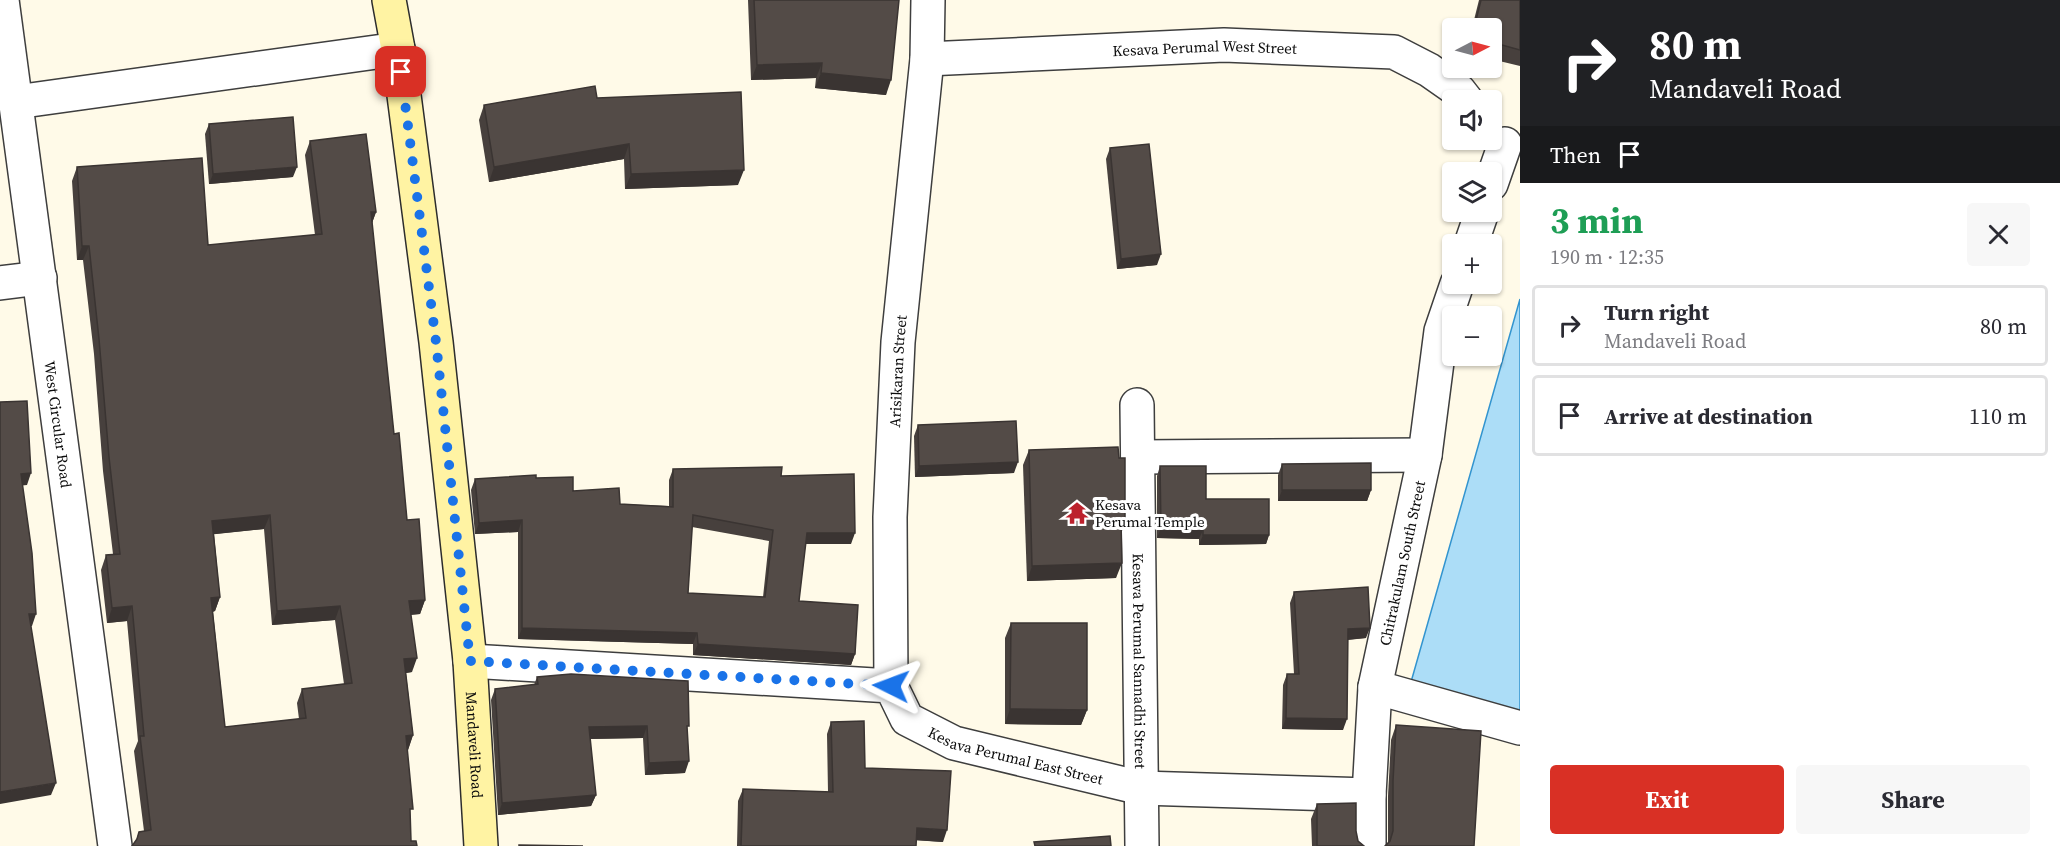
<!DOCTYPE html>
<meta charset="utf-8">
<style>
body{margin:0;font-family:"Source Serif 4",serif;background:#f7f7f7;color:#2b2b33;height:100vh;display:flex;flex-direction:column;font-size:22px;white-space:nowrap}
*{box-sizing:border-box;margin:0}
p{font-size:20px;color:#7c7c81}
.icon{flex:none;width:33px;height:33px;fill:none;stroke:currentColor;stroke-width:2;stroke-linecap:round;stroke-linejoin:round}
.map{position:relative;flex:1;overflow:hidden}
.details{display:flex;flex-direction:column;background:#fff;width:540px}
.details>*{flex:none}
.hud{background:#202124;color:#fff;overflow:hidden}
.needle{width:39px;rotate:84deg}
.fabs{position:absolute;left:1442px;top:18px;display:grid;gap:12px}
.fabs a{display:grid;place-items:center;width:60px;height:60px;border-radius:6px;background:#fff;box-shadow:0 2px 4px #0004;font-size:30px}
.pin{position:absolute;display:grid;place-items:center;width:51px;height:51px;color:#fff;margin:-26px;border-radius:12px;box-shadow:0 3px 9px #0006}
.me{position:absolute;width:66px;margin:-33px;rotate:273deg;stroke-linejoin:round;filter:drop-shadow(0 0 4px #0008)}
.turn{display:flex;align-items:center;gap:21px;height:126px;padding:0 30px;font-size:27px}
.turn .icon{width:78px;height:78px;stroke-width:2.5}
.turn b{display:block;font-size:42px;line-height:51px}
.then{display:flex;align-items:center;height:57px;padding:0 30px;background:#0003;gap:12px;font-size:22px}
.round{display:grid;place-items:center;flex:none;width:63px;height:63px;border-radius:6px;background:#f7f7f7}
.overview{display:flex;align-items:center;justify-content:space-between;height:102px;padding:0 30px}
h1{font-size:36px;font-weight:700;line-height:45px;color:#1e9e55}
.primary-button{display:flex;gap:12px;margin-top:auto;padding:12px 30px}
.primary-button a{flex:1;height:69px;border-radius:6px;background:#d93025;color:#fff;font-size:24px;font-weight:700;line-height:69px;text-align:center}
.primary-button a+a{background:#f7f7f7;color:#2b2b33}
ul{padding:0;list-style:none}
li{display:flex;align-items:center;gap:18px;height:81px;margin:0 12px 9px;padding:0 18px;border:3px solid #e1e1e2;border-radius:6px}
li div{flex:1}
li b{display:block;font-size:22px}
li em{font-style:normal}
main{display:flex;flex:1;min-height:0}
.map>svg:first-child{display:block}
.water{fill:#acddf7;stroke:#3294cf;stroke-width:1.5}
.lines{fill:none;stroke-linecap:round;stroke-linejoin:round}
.street-casing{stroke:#3e3e3e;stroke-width:36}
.secondary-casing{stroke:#2d2d2d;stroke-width:36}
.street{stroke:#fff;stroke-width:33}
.secondary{stroke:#fff3a3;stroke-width:33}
.wall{fill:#47403d;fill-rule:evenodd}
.shaded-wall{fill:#3a3432}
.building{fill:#534b47;stroke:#3a3432;stroke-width:1.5;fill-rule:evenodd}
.route{stroke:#1a73e8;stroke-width:10;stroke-dasharray:0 18}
.labels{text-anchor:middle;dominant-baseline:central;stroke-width:6;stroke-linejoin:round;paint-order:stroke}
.street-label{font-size:15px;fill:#0b0b0b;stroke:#fff}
.poi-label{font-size:15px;fill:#0b0b0b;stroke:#fff;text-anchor:start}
</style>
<main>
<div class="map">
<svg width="1520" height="846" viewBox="0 0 1520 846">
<rect width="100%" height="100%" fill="#fffae8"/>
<path class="water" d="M1520 299V715L1411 682Z"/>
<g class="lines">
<g class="street-casing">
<g id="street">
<path id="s1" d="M2 0 115 846"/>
<path id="s2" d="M927 59 1224 45 1394 52 1429 70 1459 91 1466 100"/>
<path d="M16 102 398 49"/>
<path d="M1491 184 1505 144"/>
<path d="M1471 244 1482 212"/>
<path d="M0 283 40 278"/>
<path id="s3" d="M1137 405 1142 846"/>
<path d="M1138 457 1425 455"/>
<path id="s4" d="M470 661 891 686 907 719 954 743 1141 788 1369 795"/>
<path id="s5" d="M891 686 890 517 898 342 927 59 928 0"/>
<path d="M1375 687 1520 728"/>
<path id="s6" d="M1369 846V795L1375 687 1425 455 1441 331 1457 284"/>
</g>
</g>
<g class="secondary-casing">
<g id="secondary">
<path id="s7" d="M389 0 398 49 436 342 470 661 481 846"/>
</g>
</g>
<use href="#street" class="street"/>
<use href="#secondary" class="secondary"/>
</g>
<g class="wall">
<path d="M748 0H899L886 95 815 88 816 78 751 80Z"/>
<path d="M1479 0H1520V66L1491 59V28H1472Z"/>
<path d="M597 98 738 185 625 189 624 159 489 182 479 120 484 105Z"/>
<path d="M209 124 293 177 209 184 205 134Z"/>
<path d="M310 141 376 212 372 223 394 434 407 520 425 600 420 614 411 615 412 672 406 673 413 735 408 750 135 843 139 832 144 831 134 751 138 741 127 621 107 623 101 570 106 555 113 554 103 471 94 354 83 260H77L72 181 77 167 208 245 315 235 305 155ZM264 529 272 625 335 620 344 684 302 689 297 703 299 719 225 727 213 612 215 611 220 597 214 534Z"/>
<path d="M1110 148 1157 265 1117 269 1106 159Z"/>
<path d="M918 425 1014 473 915 477 914 436Z"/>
<path d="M1029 450 1121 533 1116 578 1027 581 1023 465Z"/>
<path d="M1282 464 1371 490 1367 501H1278V475Z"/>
<path d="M1160 466 1206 499 1269 535 1266 544 1199 545V539L1157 538V476Z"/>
<path d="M673 469 781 476 851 544H805L799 601 855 654 851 665 693 655V644L518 639V532L475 534 471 490 475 479 536 478 573 491 620 504 669 506V480ZM692 527 769 541 763 597 688 593Z"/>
<path d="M1294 592 1366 638 1348 640 1343 730 1282 729 1283 685 1287 674H1294L1290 603Z"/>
<path d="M1011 623 1087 710 1081 725 1005 724V638Z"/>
<path d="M537 677 687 731 685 773 645 775 643 738 590 739 596 795 591 806 498 815 491 700 495 689 534 685Z"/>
<path d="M831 722 865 768 943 842 916 840V846H737L738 801 743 789 828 792 827 734Z"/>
<path d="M1396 725 1474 846 1388 843V796L1391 740Z"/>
<path d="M1317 804 1356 831 1358 841 1364 846H1312L1311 819Z"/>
</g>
<g class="shaded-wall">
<path d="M822 63 816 78 751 80 757 65Z"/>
<path d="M821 73 891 80 886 95 815 88Z"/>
<path d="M629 144 624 159 489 182 494 167Z"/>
<path d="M297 167 293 177 209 184 213 174Z"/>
<path d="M744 170 738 185 625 189 631 174Z"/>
<path d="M371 212H376L371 226Z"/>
<path d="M82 246H89L83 260H77Z"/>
<path d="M1161 254 1157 265 1117 269 1121 259Z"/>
<path d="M1018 462 1014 473 915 477 919 466Z"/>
<path d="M31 473 27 485 17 486 21 474Z"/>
<path d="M1282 490H1371L1367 501H1278Z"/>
<path d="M270 515 264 529 207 535 212 521Z"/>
<path d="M522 520 518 532 475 534 479 523Z"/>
<path d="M1121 521 1125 522 1120 537Z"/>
<path d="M1161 528 1203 530 1199 539 1157 538Z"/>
<path d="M807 533H855L851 544H803Z"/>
<path d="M1203 535H1269L1266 544 1199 545Z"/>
<path d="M1122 563 1116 578 1027 581 1032 566Z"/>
<path d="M220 597 215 611 206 612 211 598Z"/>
<path d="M425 600 420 614 404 615 409 601Z"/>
<path d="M132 606 127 621 107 623 112 608Z"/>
<path d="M340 606 335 620 272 625 277 611Z"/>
<path d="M29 614H36L32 626 25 627Z"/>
<path d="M522 628 697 633 693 644 518 639Z"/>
<path d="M1370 628 1366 638 1344 640 1348 629Z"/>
<path d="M698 644 855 654 851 665 693 655Z"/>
<path d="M417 658 412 672 399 674 404 659Z"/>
<path d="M1010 709 1087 710 1081 725 1005 724Z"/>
<path d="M1286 718 1347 719 1343 730 1282 729Z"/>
<path d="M647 726 643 738 585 739 589 727Z"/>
<path d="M413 735 408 750 406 736Z"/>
<path d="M689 761 685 773 645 775 649 763Z"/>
<path d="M56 783 51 795 0 804V792Z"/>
<path d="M596 795 591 806 498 815 502 803Z"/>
<path d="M917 828 947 830 943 842 912 840Z"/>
</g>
<g class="building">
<path d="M754 0H899L891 80 821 73 822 63 757 65Z"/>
<path d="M1481 0H1520V50L1491 42V28H1474Z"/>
<path d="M595 86 597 98 741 92 744 170 631 174 629 144 494 167 484 105Z"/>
<path d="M293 117 297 167 213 174 209 124Z"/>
<path d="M366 134 376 212H371L394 434 399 433 407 520 419 519 425 600 409 601 417 658 404 659 413 735 406 736 413 809H410L411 841H416L417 846H132L137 839 139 832 151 830 140 736H144L132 606 112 608 106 555 120 554 109 457 99 339 89 246H82L77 167 202 158 208 245 322 234 310 141ZM270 515 277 611 340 606 352 683 302 689 306 718 225 727 211 598 220 597 212 521Z"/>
<path d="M1149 144 1161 254 1121 259 1110 148Z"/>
<path d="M27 401 31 473 21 474 32 553 36 614H29L56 783 0 792V402Z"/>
<path d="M1016 421 1018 462 919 466 918 425Z"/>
<path d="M1118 447 1119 458H1125V522L1121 521 1122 563 1032 566 1029 450Z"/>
<path d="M1371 463V490H1282V464Z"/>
<path d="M1160 466H1206V499H1269V535H1203V530L1161 528Z"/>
<path d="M782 467 781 476 854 474 855 533H807L799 601 858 605 855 654 698 644 697 633 522 628V520L479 523 475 479 536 475V478L573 477V491L619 488 620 504 673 507V469ZM693 515 773 530 765 597 688 593Z"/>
<path d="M1368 587 1370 628 1348 629 1347 719 1286 718 1287 674H1299L1294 592Z"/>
<path d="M1011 623H1087V710L1010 709Z"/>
<path d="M571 674 688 681 689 726H687L689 761 649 763 647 726 589 727 596 795 502 803 495 689 538 684 537 677Z"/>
<path d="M864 721 865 768 951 771 947 830 917 828 916 846H741L743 789 833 792 831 722Z"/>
<path d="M1396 725 1481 731 1474 846H1385L1390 841 1393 831V781Z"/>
<path d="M1356 803V831L1358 841 1364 846H1317V804Z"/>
<path d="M1110 836 1111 846H1035L1034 842Z"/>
<path d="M519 845 583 846H519Z"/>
</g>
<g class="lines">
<path class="route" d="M401 72 436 342 470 661 891 686"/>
</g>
<defs>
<g id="temple-bare" transform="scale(1.8)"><path d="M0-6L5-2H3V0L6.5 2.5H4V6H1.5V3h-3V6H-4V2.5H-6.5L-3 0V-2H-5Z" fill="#bc212c" stroke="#fff" stroke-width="2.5" paint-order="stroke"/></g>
</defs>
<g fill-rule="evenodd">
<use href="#temple-bare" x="1077" y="513"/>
</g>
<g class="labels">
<g class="street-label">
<text stroke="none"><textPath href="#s2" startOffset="278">Kesava Perumal West Street</textPath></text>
<text stroke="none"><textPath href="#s5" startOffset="315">Arisikaran Street</textPath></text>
<text stroke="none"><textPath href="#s1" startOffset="428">West Circular Road</textPath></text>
<text stroke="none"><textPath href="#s6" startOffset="286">Chitrakulam South Street</textPath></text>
<text stroke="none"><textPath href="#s3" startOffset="256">Kesava Perumal Sannadhi Street</textPath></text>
<text stroke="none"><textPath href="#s7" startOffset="750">Mandaveli Road</textPath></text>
<text stroke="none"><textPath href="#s4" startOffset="574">Kesava Perumal East Street</textPath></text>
</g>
<g class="poi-label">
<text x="1095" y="504">Kesava<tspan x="1095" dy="17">Perumal Temple</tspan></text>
</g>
</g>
</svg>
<div class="fabs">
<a><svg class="needle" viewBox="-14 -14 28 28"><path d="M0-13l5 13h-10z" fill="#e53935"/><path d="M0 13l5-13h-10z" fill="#7c7c81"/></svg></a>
<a><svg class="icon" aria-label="sound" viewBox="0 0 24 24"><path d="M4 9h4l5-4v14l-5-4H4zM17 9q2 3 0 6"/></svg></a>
<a><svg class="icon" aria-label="layers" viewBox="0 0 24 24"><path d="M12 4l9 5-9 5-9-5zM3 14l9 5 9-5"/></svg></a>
<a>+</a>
<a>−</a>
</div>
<div class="pin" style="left:401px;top:72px;background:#d93025"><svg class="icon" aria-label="arrive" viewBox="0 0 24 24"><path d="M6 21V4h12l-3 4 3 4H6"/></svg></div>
<svg class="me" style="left:891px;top:686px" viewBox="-20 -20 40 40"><path d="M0-17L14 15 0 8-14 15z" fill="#1a73e8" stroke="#fff" stroke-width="4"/></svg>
</div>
<section class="details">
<div class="hud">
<div class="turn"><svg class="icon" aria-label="right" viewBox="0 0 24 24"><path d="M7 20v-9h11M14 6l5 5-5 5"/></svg><div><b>80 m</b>Mandaveli Road</div></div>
<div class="then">Then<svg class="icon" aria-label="arrive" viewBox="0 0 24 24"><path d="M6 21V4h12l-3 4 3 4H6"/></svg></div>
</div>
<div class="overview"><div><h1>3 min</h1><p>190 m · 12:35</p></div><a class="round"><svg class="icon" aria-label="close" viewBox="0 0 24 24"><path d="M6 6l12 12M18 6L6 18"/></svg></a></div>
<ul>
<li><svg class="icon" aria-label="right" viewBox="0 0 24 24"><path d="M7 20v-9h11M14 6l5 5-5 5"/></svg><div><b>Turn right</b><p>Mandaveli Road</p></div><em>80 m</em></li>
<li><svg class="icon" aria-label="arrive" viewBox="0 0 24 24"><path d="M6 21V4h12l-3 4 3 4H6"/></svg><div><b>Arrive at destination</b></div><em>110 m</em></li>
</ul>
<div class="primary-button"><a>Exit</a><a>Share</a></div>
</section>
</main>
